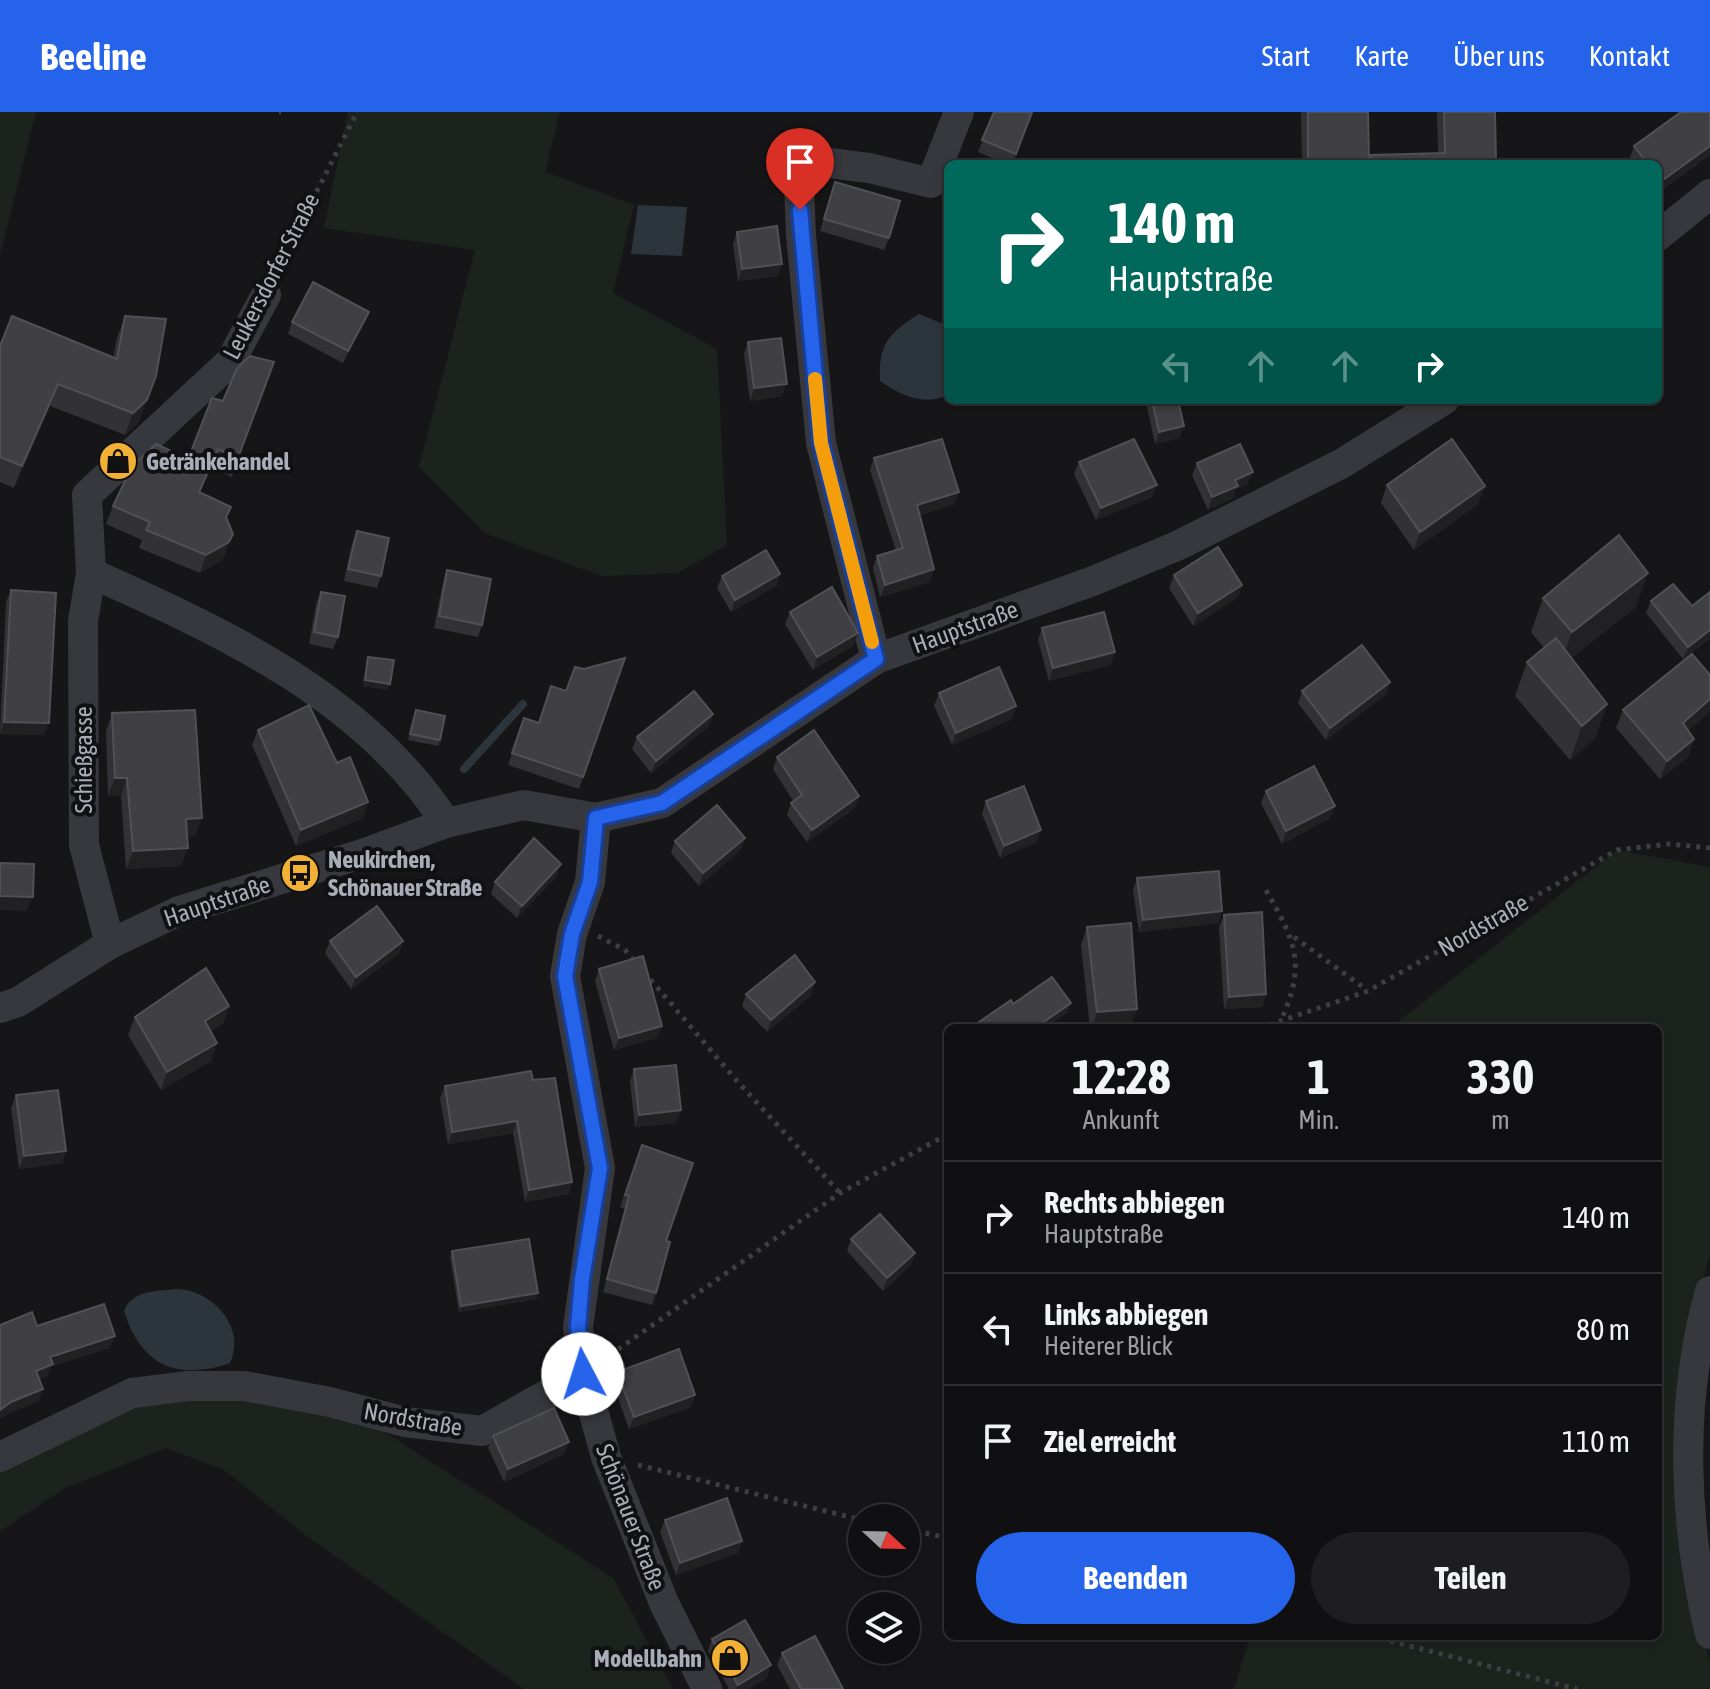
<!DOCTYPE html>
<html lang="de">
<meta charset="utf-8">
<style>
body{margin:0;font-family:"Asap Condensed",sans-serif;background:#1e1e20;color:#f1f3f6;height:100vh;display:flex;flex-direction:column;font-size:30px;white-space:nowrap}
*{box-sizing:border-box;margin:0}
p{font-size:26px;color:#9c9d9f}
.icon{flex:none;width:44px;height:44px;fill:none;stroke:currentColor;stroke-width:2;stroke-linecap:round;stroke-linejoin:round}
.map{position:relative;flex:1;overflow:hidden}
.side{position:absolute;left:944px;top:912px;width:718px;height:616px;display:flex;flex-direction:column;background:#101012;border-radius:12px;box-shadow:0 4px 12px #0003,0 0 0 2px #303032}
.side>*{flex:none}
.hud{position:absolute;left:944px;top:48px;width:718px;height:244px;border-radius:12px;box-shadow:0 4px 12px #0003,0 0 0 2px #303032;background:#00695c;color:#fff;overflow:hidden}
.needle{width:52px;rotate:112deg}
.tools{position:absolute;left:848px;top:1392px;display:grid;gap:16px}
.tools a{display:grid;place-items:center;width:72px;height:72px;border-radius:50%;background:#101012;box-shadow:0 4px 12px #0003,0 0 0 2px #303032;font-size:40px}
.pin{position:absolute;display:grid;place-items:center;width:68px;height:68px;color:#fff;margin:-82px -34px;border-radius:50% 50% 50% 0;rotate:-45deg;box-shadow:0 0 8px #0007}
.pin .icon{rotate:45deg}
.me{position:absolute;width:88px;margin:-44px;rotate:355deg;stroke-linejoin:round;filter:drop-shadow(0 0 6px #0008)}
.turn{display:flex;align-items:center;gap:28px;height:168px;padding:0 32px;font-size:36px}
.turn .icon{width:104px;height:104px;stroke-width:2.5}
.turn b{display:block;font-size:56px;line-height:68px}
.lanes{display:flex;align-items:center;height:76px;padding:0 32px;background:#0003;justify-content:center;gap:40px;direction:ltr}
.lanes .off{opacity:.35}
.eta{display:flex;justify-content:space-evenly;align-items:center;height:136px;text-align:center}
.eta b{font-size:48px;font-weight:700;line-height:56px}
.action{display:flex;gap:16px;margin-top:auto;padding:16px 32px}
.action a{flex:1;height:92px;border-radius:48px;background:#2563eb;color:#fff;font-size:32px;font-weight:700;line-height:92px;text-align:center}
.action a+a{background:#1e1e20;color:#f1f3f6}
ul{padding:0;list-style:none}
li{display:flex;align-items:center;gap:24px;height:112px;padding:0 32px;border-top:2px solid #303032}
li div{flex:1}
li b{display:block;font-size:30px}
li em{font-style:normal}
header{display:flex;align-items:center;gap:48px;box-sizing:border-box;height:112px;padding:0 40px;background:#2563eb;color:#fff}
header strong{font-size:38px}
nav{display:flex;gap:44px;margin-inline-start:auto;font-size:28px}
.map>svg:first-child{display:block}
.green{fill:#1c231d}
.water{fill:#2c353c}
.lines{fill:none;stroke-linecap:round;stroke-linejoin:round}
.stream{stroke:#2c353c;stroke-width:8}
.path{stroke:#3d3f44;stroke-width:5;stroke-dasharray:4 6;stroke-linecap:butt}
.minor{stroke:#37383d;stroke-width:30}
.wall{fill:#323236}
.shaded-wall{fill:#212124}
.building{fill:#3f3f44;stroke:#4f5156;stroke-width:2}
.route-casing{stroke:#184099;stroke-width:20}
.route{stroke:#2563eb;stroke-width:14}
.slow{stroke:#f59e0b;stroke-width:14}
.labels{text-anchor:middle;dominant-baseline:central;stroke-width:8;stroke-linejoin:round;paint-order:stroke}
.street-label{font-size:24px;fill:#a8adb8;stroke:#111113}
.poi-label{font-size:24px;font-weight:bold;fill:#a8adb8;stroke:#111113;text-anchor:start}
</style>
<header>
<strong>Beeline</strong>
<nav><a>Start</a><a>Karte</a><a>Über uns</a><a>Kontakt</a></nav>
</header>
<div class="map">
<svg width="1710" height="1577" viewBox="0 0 1710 1577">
<rect width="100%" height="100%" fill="#161618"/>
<g class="green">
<path d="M0 0H36L0 143Z"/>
<path d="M348 0H560L545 60 634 93 613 181 717 237 727 433 678 461 602 464 485 421 419 355 475 138 324 116Z"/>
<path d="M1617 738 1710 755V1143L1683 1239 1689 1469 1710 1550V1577H1234L1250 1524H1658V916H1390Z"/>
<path d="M241 1281 364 1307 613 1466 673 1577H524L308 1425 224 1358 166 1336 65 1376 0 1419V1351L136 1292Z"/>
</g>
<g class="water">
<path d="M638 93 687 95 682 144 631 142Z"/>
<path d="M919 202 948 214V283C923 294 902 284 880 269 878 232 889 221 919 202Z"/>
<path d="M180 1177C213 1180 247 1216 230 1251 177 1269 141 1254 124 1199 132 1177 160 1179 180 1177Z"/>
</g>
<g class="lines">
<path class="stream" d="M464 657 523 592"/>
<g class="path">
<path d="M279 0H281"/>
<path d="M276 160 357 0"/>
<path d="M1266 778C1294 828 1307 850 1282 906"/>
<path d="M598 824 625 838 635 850"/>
<path d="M1294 825 1367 878"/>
<path d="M644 860 737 969 840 1081"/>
<path d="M1260 916 1368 879 1617 738 1669 732 1710 736"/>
<path d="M610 1243 840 1081 948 1022"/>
<path d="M638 1353 862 1408"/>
<path d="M906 1417 948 1426"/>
<path d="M1371 1524 1577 1577"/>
</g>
<g class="minor">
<path d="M1658 124 1710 82"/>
<path d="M91 461C223 520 365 585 446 711"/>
<path d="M876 547 821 331 801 123 798 47 869 56 931 71 959 0"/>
<path d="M596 706 590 770 572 822 565 864 600 1056 578 1215 583 1262 606 1345 664 1491 707 1577"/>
<path d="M110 832 84 733 83 509 91 461 87 383 230 250 266 183"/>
<path d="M0 896 18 890 110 832 179 799 365 741 446 711 524 693 596 706 662 691 876 547 1093 469 1177 434 1341 352 1444 288"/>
<path d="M1710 1179C1679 1290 1683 1410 1710 1522"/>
<path d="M0 1345 132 1281 188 1274H244L330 1290 405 1310 482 1319 583 1262"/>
</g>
</g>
<g class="wall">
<path d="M994 0H1033L1012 52H1006L978 40Z"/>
<path d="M1301 0H1368L1369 49 1371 43 1438 41 1437 0H1495L1496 52H1302Z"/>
<path d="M1710 0V43L1658 81V52H1634L1630 46 1634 34Z"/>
<path d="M835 70 889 126 884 138 820 119Z"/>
<path d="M737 120 778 164 738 169 733 132Z"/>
<path d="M369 200 364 212 343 251 288 222 292 210Z"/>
<path d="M125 204 139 310 125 323 50 294 14 376 0 370V234L113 246 117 226Z"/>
<path d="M748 230 782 284 750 289 744 242Z"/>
<path d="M274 250 232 365 211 355 200 381 227 406 226 440 222 448 200 461 139 436 142 428 106 412 113 394 188 347 223 289Z"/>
<path d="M1149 288H1178L1180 326 1155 332 1147 295Z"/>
<path d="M874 346 959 380 954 392 920 403 930 470 880 485 873 456 877 444 896 439 870 358Z"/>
<path d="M1079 350 1152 385 1096 408 1074 362Z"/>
<path d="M1197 351 1248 372 1236 377 1233 386 1208 398 1192 363Z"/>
<path d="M1387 373 1485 374 1478 392 1414 438 1381 391Z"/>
<path d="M357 419 381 464 377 476 344 469 352 432Z"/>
<path d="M447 458 482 513 478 525 434 516 443 470Z"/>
<path d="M780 462 776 474 731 500 717 476 722 464Z"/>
<path d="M1174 463 1242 473 1238 485 1193 514 1169 476Z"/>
<path d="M11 478 44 623 0 622 6 490Z"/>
<path d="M321 480 338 525 333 537 309 532 316 492Z"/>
<path d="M1710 480V527L1683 547 1646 501 1651 489 1692 494Z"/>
<path d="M1543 486 1636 495 1571 546 1607 592 1595 626 1570 648 1515 584 1527 550 1544 536 1531 520Z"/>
<path d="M790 500 854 533 813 558 785 512Z"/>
<path d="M1042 516 1115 540 1110 553 1049 569 1038 528Z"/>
<path d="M368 545 390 572 388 578 363 574 366 551Z"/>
<path d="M625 546 579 677 508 653 524 606 539 611 584 557Z"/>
<path d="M1390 570 1386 582 1326 628 1298 591 1302 579Z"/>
<path d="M939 581 1016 594 1012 607 952 633 934 594Z"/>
<path d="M416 598 440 628 438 634 408 628Z"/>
<path d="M1623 598 1688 618 1694 627 1688 645 1660 667 1616 616Z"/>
<path d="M112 601 195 724H187L181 754 126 757 121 684H108L106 619Z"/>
<path d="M713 602 708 615 651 661 632 637 637 625Z"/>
<path d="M258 618 337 651 368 690 363 706 296 734 252 633Z"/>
<path d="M777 645 855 696 807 730 787 703 791 691 793 689 773 657Z"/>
<path d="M1266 679 1330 706 1282 732 1261 691Z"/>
<path d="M986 689 1037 730 1000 746 982 702Z"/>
<path d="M745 726 740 738 699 774 671 741 675 729Z"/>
<path d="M557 764 517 806 491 782 495 770Z"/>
<path d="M1137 766 1222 799 1218 811 1139 820 1133 778Z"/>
<path d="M1224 803 1266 882 1262 895 1224 897 1219 815Z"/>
<path d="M1087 815 1131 915 1090 916 1081 833Z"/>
<path d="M330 829H403L399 841 351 877 325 841Z"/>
<path d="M599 857 657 926 614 938 595 869Z"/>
<path d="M815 870 811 883 767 920 742 894 746 882Z"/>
<path d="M229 894 223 912 211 919V949L161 978 128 923 135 905Z"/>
<path d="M634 957 676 1011 635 1015 630 969Z"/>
<path d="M533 968 572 1070 568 1082 525 1090 513 1021 448 1032 440 986 445 974Z"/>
<path d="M16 983 66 1039 62 1051 19 1057 11 996Z"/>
<path d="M642 1033 666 1129 656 1181 652 1193 603 1180 625 1097 620 1095Z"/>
<path d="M851 1127 911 1153 883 1179 847 1139Z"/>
<path d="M452 1139 538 1181 536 1187 459 1200 450 1145Z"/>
<path d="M617 1260 695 1283 691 1295 629 1317 613 1272Z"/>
<path d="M493 1324 564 1342 504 1370 488 1336Z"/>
<path d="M665 1408 742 1429 738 1441 676 1463 660 1420Z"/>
<path d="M712 1527 767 1566 748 1577H729L708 1539Z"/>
<path d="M782 1541 843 1577H790L777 1553Z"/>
</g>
<g class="shaded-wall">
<path d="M1710 34V43L1658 81 1660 70Z"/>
<path d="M782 152 778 164 738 169 742 157Z"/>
<path d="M369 200 364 212 343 251 348 239Z"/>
<path d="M156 264 139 310 125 323 133 301Z"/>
<path d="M58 272 50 294 14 376 22 354Z"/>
<path d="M787 272 782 284 750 289 754 276Z"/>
<path d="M1184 314 1180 326 1155 332 1159 320Z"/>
<path d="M1253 360 1248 372 1236 377 1233 386 1208 398 1212 385 1235 368Z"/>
<path d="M1157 373 1152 385 1096 408 1101 396Z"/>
<path d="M1485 374 1478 392 1414 438 1420 420Z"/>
<path d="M959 380 954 392 913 405 917 393Z"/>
<path d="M233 422 222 448 200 461 206 443Z"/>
<path d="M934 457 930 470 880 485 885 473Z"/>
<path d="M1648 461 1636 495 1560 554 1572 520Z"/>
<path d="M780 462 776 474 731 500 735 488Z"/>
<path d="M1242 473 1238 485 1193 514 1198 501Z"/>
<path d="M1710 518V527L1683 547 1688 535Z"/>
<path d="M858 521 854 533 813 558 817 545Z"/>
<path d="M1115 540 1110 553 1049 569 1053 556Z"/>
<path d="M365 568 390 572 388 578 363 574Z"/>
<path d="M1390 570 1386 582 1326 628 1330 616Z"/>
<path d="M1710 587V600L1677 629 1683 611Z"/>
<path d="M1607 592 1595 626 1570 648 1582 614Z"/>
<path d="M1016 594 1012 607 952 633 956 621Z"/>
<path d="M713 602 708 615 651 661 656 649Z"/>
<path d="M4 610 49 611 44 623 0 622Z"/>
<path d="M1694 627 1688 645 1660 667 1667 649Z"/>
<path d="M115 666H127L121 684H108Z"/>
<path d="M859 684 855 696 807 730 812 718Z"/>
<path d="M368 690 363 706 296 734 301 718Z"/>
<path d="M1335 694 1330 706 1282 732 1286 719Z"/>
<path d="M202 706 195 724 180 725 186 707Z"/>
<path d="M1041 718 1037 730 1000 746 1004 734Z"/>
<path d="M745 726 740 738 699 774 703 761Z"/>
<path d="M188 736 181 754 126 757 133 739Z"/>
<path d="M561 752 557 764 517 806 522 794Z"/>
<path d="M0 784 33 785 27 799 0 798Z"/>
<path d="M1222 799 1218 811 1139 820 1143 808Z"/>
<path d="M403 829 399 841 351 877 356 865Z"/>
<path d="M815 870 811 883 767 920 771 908Z"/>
<path d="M1266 882 1262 895 1224 897 1229 885Z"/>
<path d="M1071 891 1067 901 1046 916H1035Z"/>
<path d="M229 894 223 912 198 927 205 909Z"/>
<path d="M1137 897 1131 915 1092 916 1097 900Z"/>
<path d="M662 914 657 926 614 938 619 926Z"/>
<path d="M217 931 211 949 161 978 167 960Z"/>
<path d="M681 998 676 1011 635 1015 639 1003Z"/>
<path d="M517 1009 513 1021 448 1032 452 1020Z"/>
<path d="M66 1039 62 1051 19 1057 24 1044Z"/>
<path d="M572 1070 568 1082 525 1090 529 1078Z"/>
<path d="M915 1141 911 1153 883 1179 887 1166Z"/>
<path d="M538 1181 536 1187 459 1200 461 1194Z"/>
<path d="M115 1224 110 1236 51 1255 48 1264 32 1271 36 1259 50 1245Z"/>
<path d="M43 1277 39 1289 7 1303 0 1307V1298L11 1290Z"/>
<path d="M695 1283 691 1295 629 1317 634 1305Z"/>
<path d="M569 1330 564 1342 504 1370 508 1357Z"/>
<path d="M742 1429 738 1441 676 1463 680 1451Z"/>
<path d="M771 1553 767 1566 748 1577H736L738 1573Z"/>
</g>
<g class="building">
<path d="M994 0H1032L1016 42 982 28Z"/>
<path d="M1308 0H1368L1369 52H1308Z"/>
<path d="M1444 0H1495L1496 52H1371V43L1445 41Z"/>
<path d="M1681 0H1710V34L1660 70 1658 66V52H1648L1634 34Z"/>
<path d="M835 70 900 89 889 126 824 107Z"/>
<path d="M777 114 782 152 742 157 737 120Z"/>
<path d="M313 170 369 200 348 239 292 210Z"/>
<path d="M12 204 117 247 125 204 166 207 156 264 147 288 133 301 58 272 22 354 0 345V234Z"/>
<path d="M781 226 787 272 754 276 748 230Z"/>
<path d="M250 244 274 250 238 346 218 337 199 380 231 395 226 405 233 422 229 430 206 443 146 418 150 410 113 394 132 354 156 332 188 347 212 286 223 289 237 256Z"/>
<path d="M1152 288H1178L1184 314 1159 320Z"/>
<path d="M942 327 959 380 917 393 934 457 885 473 877 444 903 436 874 346Z"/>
<path d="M1134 327 1157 373 1101 396 1079 350Z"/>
<path d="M1452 327 1485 374 1420 420 1387 373Z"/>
<path d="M1240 332 1253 360 1235 368 1238 374 1212 385 1197 351Z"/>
<path d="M357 419 389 426 381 464 348 457Z"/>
<path d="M1619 423 1648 461 1572 520 1543 486Z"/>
<path d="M1218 435 1242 473 1198 501 1174 463Z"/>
<path d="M766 438 780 462 735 488 722 464Z"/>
<path d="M447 458 491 467 482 513 439 504Z"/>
<path d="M1673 472 1692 494 1710 480V518L1688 535 1651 489Z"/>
<path d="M832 475 858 521 817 545 790 500Z"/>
<path d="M11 478 56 481 49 611 4 610Z"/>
<path d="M321 480 345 484 338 525 314 520Z"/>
<path d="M1104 500 1115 540 1053 556 1042 516Z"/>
<path d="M1556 526 1607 592 1582 614 1527 550Z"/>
<path d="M1362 533 1390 570 1330 616 1302 579Z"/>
<path d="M1692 542 1710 563V587L1683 611 1694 627 1667 649 1623 598Z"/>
<path d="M368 545 394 548 390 572 365 568Z"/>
<path d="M625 546 583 665 512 641 524 606 539 611 551 574 566 579 575 555 584 557Z"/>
<path d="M999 555 1016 594 956 621 939 581Z"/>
<path d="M694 579 713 602 656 649 637 625Z"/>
<path d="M309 593 337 651 350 645 368 690 301 718 258 618Z"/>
<path d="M195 598 202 706 186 707 188 736 133 739 127 666H115L112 601Z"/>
<path d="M416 598 445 604 440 628 410 622Z"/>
<path d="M814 618 859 684 812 718 791 691 802 683 777 645Z"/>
<path d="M1314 654 1335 694 1286 719 1266 679Z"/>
<path d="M1024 674 1041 718 1004 734 986 689Z"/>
<path d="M717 693 745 726 703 761 675 729Z"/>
<path d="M534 726 561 752 522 794 495 770Z"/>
<path d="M0 751 34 752 33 785 0 784Z"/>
<path d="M1219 759 1222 799 1143 808 1137 766Z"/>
<path d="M377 794 403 829 356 865 330 829Z"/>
<path d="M1262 800 1266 882 1229 885 1224 803Z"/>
<path d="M1131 811 1137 897 1097 900 1087 815Z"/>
<path d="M795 843 815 870 771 908 746 882Z"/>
<path d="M643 844 662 914 619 926 599 857Z"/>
<path d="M206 856 229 894 205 909 217 931 167 960 135 905Z"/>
<path d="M1052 865 1071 891 1035 916H983L979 910 1011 888 1013 892Z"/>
<path d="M676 953 681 998 639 1003 634 957Z"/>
<path d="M531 959 533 968 555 966 572 1070 529 1078 517 1009 452 1020 445 974Z"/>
<path d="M58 978 66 1039 24 1044 16 983Z"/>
<path d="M642 1033 693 1051 666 1129 670 1130 656 1181 607 1167 629 1084 625 1083Z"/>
<path d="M880 1102 915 1141 887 1166 851 1127Z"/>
<path d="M529 1127 538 1181 461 1194 452 1139Z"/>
<path d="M104 1192 115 1224 50 1245 53 1252 36 1259 43 1277 11 1290 0 1298V1213L32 1200 37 1214Z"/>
<path d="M679 1237 695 1283 634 1305 617 1260Z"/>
<path d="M554 1296 569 1330 508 1357 493 1324Z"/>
<path d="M727 1386 742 1429 680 1451 665 1408Z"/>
<path d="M745 1508 771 1553 738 1573 712 1527Z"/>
<path d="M815 1524 843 1577H801L782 1541Z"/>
</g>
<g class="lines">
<g class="route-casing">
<path id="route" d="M583 1262 578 1215 582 1167 600 1056 565 864 572 822 590 770 596 706 662 691 876 547 821 331 800 98"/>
</g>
<use href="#route" class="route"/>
<path class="slow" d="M815 267 821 331 872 530"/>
</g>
<defs>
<g id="shop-disc" transform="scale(2)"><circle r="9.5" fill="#f2b134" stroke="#111113"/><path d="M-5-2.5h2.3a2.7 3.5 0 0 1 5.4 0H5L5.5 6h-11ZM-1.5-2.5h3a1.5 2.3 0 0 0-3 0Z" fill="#111"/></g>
<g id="bus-disc" transform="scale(2)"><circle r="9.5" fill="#f2b134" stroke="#111113"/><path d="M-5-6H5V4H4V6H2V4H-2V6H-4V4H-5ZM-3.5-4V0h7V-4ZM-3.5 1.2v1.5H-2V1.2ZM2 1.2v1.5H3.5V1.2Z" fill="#111"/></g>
</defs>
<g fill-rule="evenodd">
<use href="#shop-disc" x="118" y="349"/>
<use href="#bus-disc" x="300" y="761"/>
<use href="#shop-disc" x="730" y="1546"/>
</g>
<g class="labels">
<g class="street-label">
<text transform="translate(271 164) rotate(-63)">Leukersdorfer Straße</text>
<text transform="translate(965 515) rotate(-20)">Hauptstraße</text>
<text transform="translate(83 648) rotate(-90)">Schießgasse</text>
<text transform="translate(217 789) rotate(-19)">Hauptstraße</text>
<text transform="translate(1483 813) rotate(-30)">Nordstraße</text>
<text transform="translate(413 1307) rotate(10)">Nordstraße</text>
<text transform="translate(631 1405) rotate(69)">Schönauer Straße</text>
</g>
<g class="poi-label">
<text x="146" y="349">Getränkehandel</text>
<text x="328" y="747">Neukirchen,<tspan x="328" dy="28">Schönauer Straße</tspan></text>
<text x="702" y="1546" text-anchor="end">Modellbahn</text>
</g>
</g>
</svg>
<div class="tools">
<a><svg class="needle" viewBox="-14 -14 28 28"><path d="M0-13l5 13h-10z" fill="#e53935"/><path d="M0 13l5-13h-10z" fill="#9c9d9f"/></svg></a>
<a><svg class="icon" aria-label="layers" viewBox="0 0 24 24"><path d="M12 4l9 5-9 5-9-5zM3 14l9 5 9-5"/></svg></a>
</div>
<div class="pin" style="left:800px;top:98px;background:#d93025"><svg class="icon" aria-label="arrive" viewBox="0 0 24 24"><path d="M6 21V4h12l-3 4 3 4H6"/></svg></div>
<svg class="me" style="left:583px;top:1262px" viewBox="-20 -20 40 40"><circle r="19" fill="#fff"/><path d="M0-13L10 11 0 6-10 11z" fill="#2563eb"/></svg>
<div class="hud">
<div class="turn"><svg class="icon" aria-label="right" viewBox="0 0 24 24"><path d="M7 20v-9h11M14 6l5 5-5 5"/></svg><div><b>140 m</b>Hauptstraße</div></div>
<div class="lanes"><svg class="icon off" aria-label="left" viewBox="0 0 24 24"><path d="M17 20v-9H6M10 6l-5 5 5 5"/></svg><svg class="icon off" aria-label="ahead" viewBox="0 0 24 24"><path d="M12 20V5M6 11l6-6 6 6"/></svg><svg class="icon off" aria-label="ahead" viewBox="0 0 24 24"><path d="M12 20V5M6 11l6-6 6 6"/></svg><svg class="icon" aria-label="right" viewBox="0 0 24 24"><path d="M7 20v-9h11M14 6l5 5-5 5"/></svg></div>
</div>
<section class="side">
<div class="eta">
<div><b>12:28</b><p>Ankunft</p></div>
<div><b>1</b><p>Min.</p></div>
<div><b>330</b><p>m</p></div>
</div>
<ul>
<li><svg class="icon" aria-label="right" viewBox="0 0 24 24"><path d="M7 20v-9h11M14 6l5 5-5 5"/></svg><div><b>Rechts abbiegen</b><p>Hauptstraße</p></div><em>140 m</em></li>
<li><svg class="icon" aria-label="left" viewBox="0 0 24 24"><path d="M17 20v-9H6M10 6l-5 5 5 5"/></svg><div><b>Links abbiegen</b><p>Heiterer Blick</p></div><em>80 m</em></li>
<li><svg class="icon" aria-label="arrive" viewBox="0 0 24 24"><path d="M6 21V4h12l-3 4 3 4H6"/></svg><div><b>Ziel erreicht</b></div><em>110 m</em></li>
</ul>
<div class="action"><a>Beenden</a><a>Teilen</a></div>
</section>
</div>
